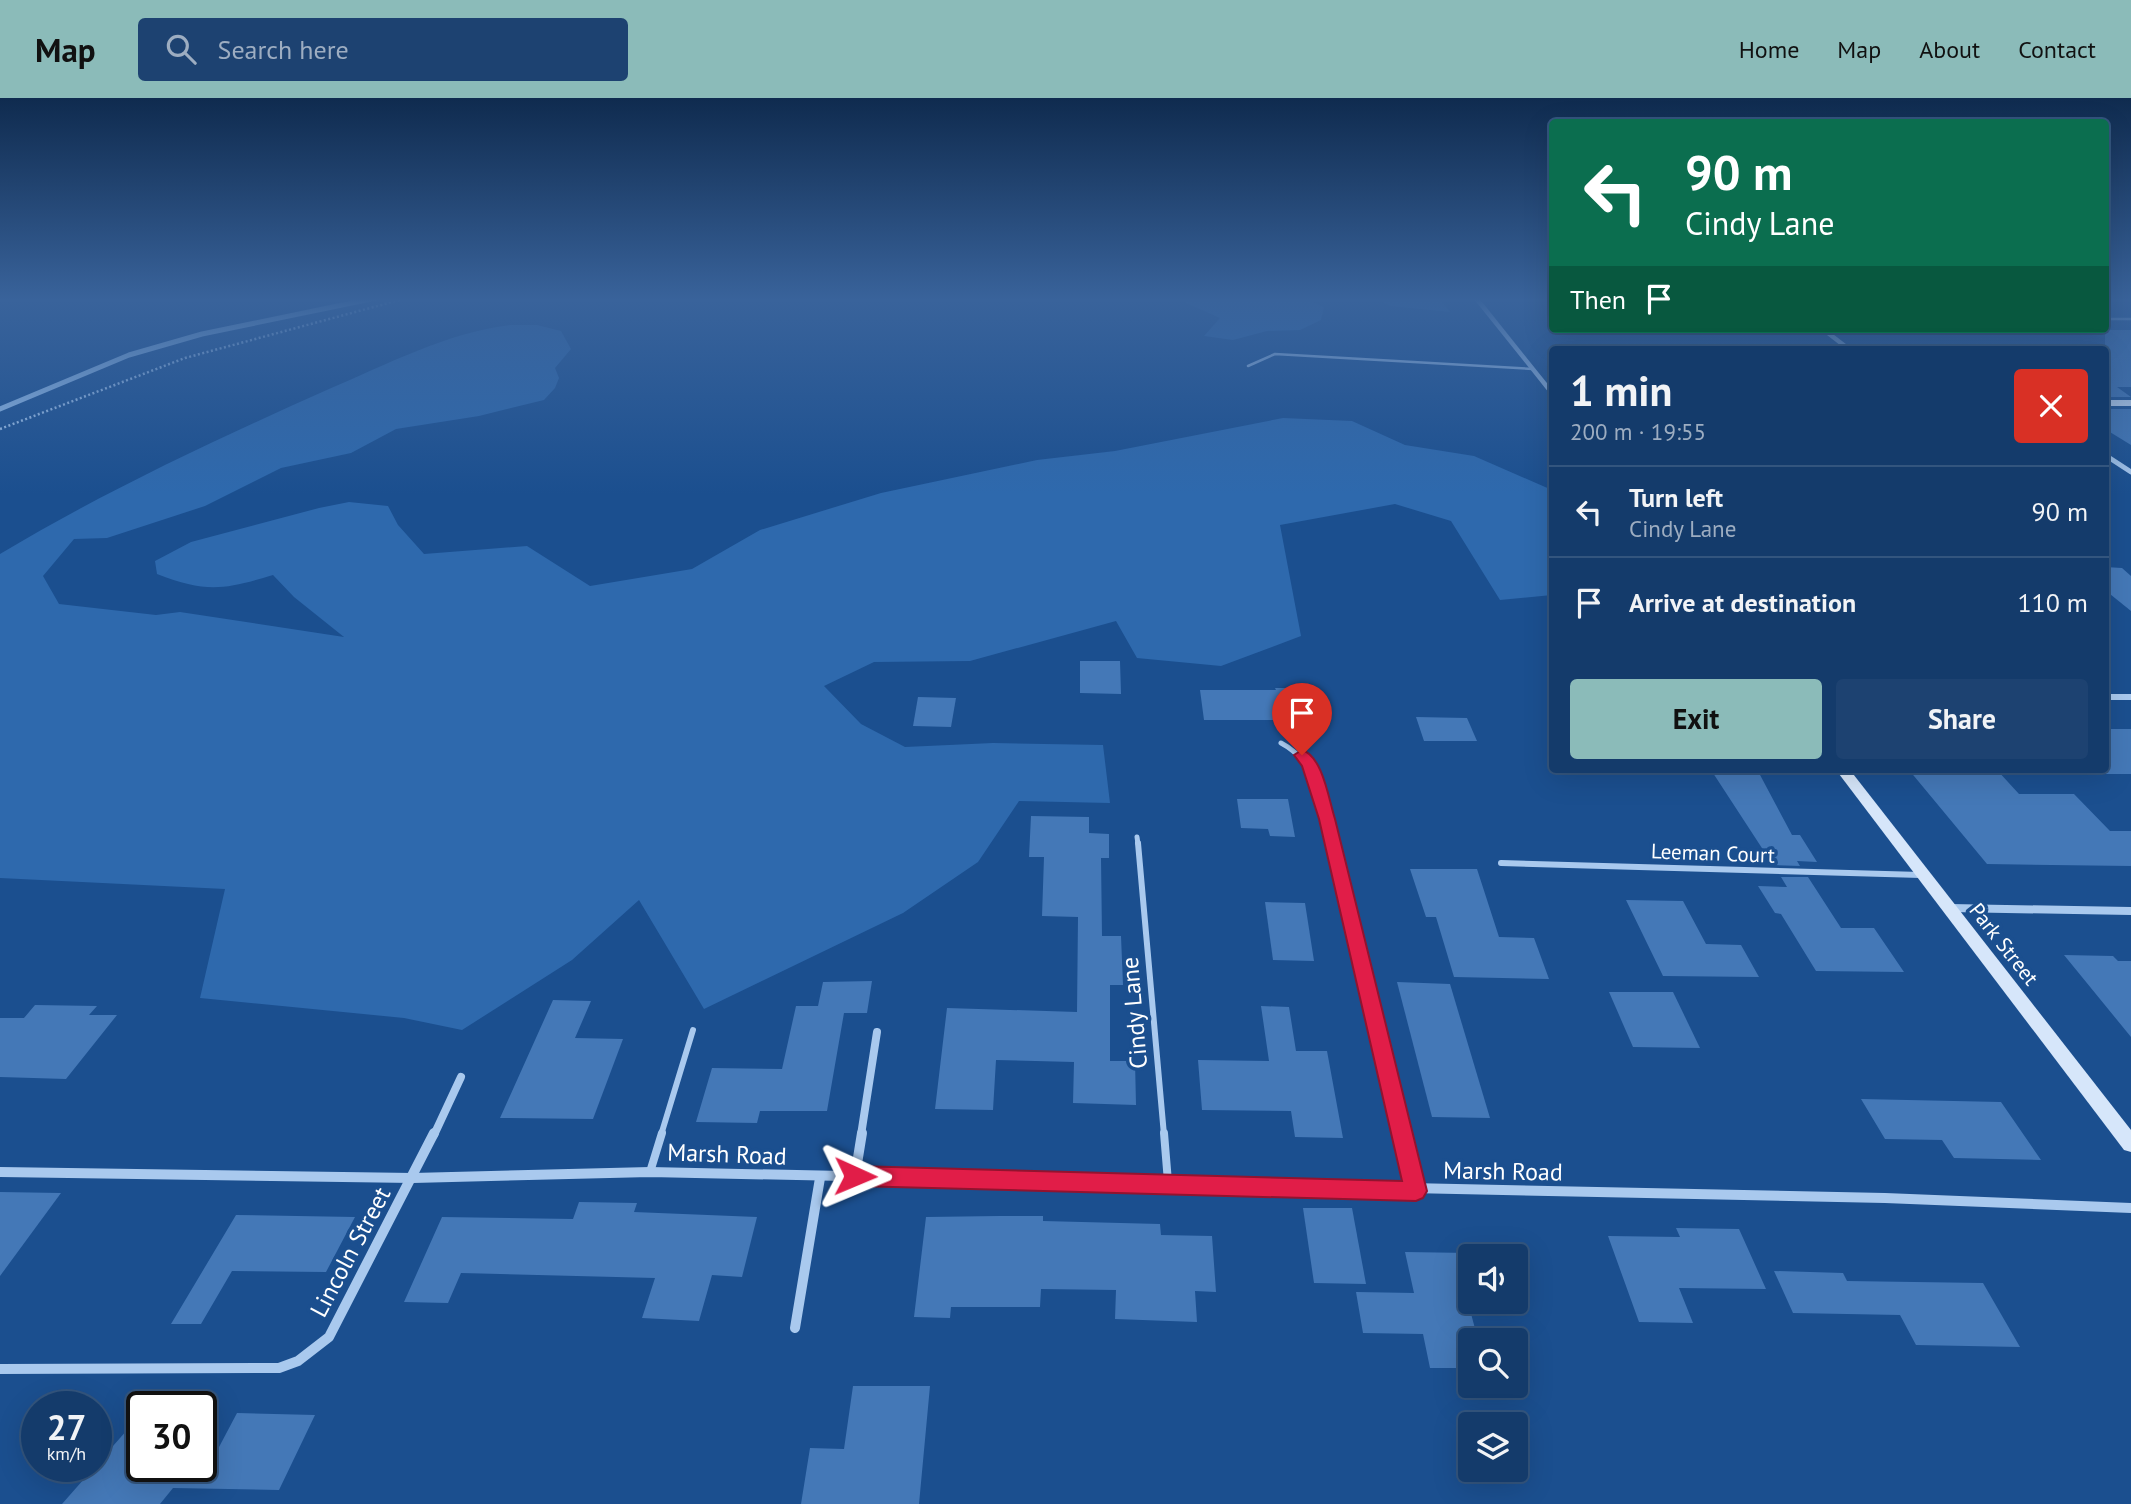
<!DOCTYPE html>
<meta charset="utf-8">
<style>
body{margin:0;font-family:"PT Sans",sans-serif;background:#1d4271;color:#f1f3f6;height:100vh;display:flex;flex-direction:column;font-size:26px;white-space:nowrap}
*{box-sizing:border-box;margin:0}
p{font-size:23px;color:#9dadc1}
.icon{flex:none;width:38px;height:38px;fill:none;stroke:currentColor;stroke-width:2;stroke-linecap:round;stroke-linejoin:round}
.map{position:relative;flex:1;overflow:hidden}
.sheet{position:absolute;left:1549px;top:248px;width:560px;height:427px;display:flex;flex-direction:column;background:#143b6b;border-radius:7px;box-shadow:0 7px 28px #0002,0 0 0 2px #33557e}
.sheet>*{flex:none}
.guide{position:absolute;left:1549px;top:21px;width:560px;height:214px;border-radius:7px;box-shadow:0 7px 28px #0002,0 0 0 2px #33557e;background:#0b6e4f;color:#fff;overflow:hidden}
.tools{position:absolute;left:1458px;top:1146px;display:grid;gap:14px}
.tools a{display:grid;place-items:center;width:70px;height:70px;border-radius:7px;background:#143b6b;box-shadow:0 7px 28px #0002,0 0 0 2px #33557e;font-size:35px}
.speed{position:absolute;left:21px;top:1293px;display:flex;gap:14px;font-size:35px;font-weight:700;text-align:center}
.speed>*{display:grid;place-content:center;width:91px;height:91px;border-radius:50%;background:#143b6b;box-shadow:0 7px 28px #0002,0 0 0 2px #33557e;line-height:1}
.speed small{font-size:18px;font-weight:400}
.speed .limit{border:4px solid #111;border-radius:10px;background:#fff;color:#111}
.pin{position:absolute;display:grid;place-items:center;width:60px;height:60px;color:#fff;margin:-72px -30px;border-radius:50% 50% 50% 0;rotate:-45deg;box-shadow:0 0 7px #0007}
.pin .icon{rotate:45deg}
.me{position:absolute;width:77px;margin:-38px;rotate:91deg;stroke-linejoin:round;filter:drop-shadow(0 0 5px #0008)}
.turn{display:flex;align-items:center;gap:24px;height:147px;padding:0 21px;font-size:32px}
.turn .icon{width:91px;height:91px;stroke-width:2.5}
.turn b{display:block;font-size:49px;line-height:60px}
.then{display:flex;align-items:center;height:66px;padding:0 21px;background:#0003;gap:14px;font-size:26px}
.round{display:grid;place-items:center;flex:none;width:74px;height:74px;border-radius:7px;background:#1d4271}
.headline{display:flex;align-items:center;justify-content:space-between;height:119px;padding:0 21px}
h1{font-size:42px;font-weight:600;line-height:52px}
.cta{display:flex;gap:14px;margin-top:auto;padding:14px 21px}
.cta a{flex:1;height:80px;border-radius:7px;background:#8bbbb9;color:#111;font-size:28px;font-weight:600;line-height:80px;text-align:center}
.cta a+a{background:#1d4271;color:#f1f3f6}
ul{padding:0;list-style:none}
li{display:flex;align-items:center;gap:21px;height:91px;padding:0 21px;border-top:2px solid #33557e}
li div{flex:1}
li b{display:block;font-size:26px}
li em{font-style:normal}
header{display:flex;align-items:center;gap:42px;box-sizing:border-box;height:98px;padding:0 35px;background:#8bbbb9;color:#111}
header strong{font-size:33px}
nav{display:flex;gap:38px;margin-inline-start:auto;font-size:24px}
.search{width:490px;height:63px;background:#1d4271;display:flex;align-items:center;gap:18px;box-sizing:border-box;padding:0 24px;border-radius:7px;color:#9dadc1;font-size:26px}
.map>svg:first-child{display:block}
.green{fill:#2e69ad}
.lines{fill:none;stroke-linecap:round;stroke-linejoin:round}
.stream{stroke:#9cc4f0;stroke-width:5}
.building{fill:#4478b7}
.path{stroke:#a9c9ee;stroke-width:2.5;stroke-dasharray:2 2.5;stroke-linecap:butt}
.lane-far3{stroke:#a9c9ee;stroke-width:2.5}
.lane-far2{stroke:#a9c9ee;stroke-width:5}
.lane-far1{stroke:#a9c9ee;stroke-width:6}
.lane{stroke:#a9c9ee;stroke-width:8}
.street-far4{stroke:#a9c9ee;stroke-width:4.5}
.street-far3{stroke:#a9c9ee;stroke-width:5}
.street-far2{stroke:#a9c9ee;stroke-width:6}
.street-far1{stroke:#a9c9ee;stroke-width:8}
.street{stroke:#a9c9ee;stroke-width:10}
.secondary{fill:#d6e6fa;fill-rule:evenodd}
.route{fill:#e11d48;stroke:#92132f;stroke-width:2}
.labels{text-anchor:middle;dominant-baseline:central;stroke-width:7;stroke-linejoin:round;paint-order:stroke}
.street-label{font-size:21px;fill:#fff;stroke:#1b4f8f}
.near-street-label{font-size:24px;fill:#fff;stroke:#1b4f8f}
</style>
<header>
<strong>Map</strong>
<div class="search"><svg class="icon" aria-label="search" viewBox="0 0 24 24"><circle cx="10" cy="10" r="6"/><path d="M15 15l6 6"/></svg>Search here</div>
<nav><a>Home</a><a>Map</a><a>About</a><a>Contact</a></nav>
</header>
<div class="map">
<svg width="2131" height="1406" viewBox="0 0 2131 1406">
<rect width="100%" height="100%" fill="#1b4f8f"/>
<g class="green">
<path d="M1175 200H1304L1324 209 1321 222 1300 232 1267 233 1233 242 1204 238 1220 220Z"/>
<path d="M1373 200H1439L1450 214 1391 208Z"/>
<path d="M510 227H537L561 233 571 251 555 270 559 280 555 290 544 302 479 318 396 331 351 355 281 370 205 408 107 440 74 441 43 478 59 506 156 517 180 514 344 539 294 499 273 477C224 492 206 495 157 476L155 463 191 444 319 410 349 404 388 408 398 427 424 456 527 448 590 488 692 471 760 432 881 395 1037 362 1115 353 1283 320 1352 323 1405 347 1474 358 1552 392V497L1500 502 1451 423 1395 406 1280 427 1301 538 1221 568 1137 560 1116 523 970 563 874 564 824 588 861 626 905 649 993 645 1103 647 1110 705 1019 703 978 764 903 815 704 911 639 802 572 862 462 932 404 920 200 900 225 791 0 780V456C105 393 217 341 329 291 388 266 446 235 510 227Z"/>
</g>
<g class="lines">
<path class="stream" d="M0 311 129 257 202 236 376 200"/>
</g>
<g class="building">
<path d="M2105 232H2131V289H2117L2131 299H2105Z"/>
<path d="M2105 311H2131V347L2105 331Z"/>
<path d="M2105 469 2122 470 2131 478V513L2105 492Z"/>
<path d="M1080 563H1120L1121 596 1080 595Z"/>
<path d="M1275 590H1309L1318 631 1283 630 1282 622H1204L1200 592H1276Z"/>
<path d="M918 599 956 600 951 629 913 628Z"/>
<path d="M1416 619 1467 620 1477 643H1424Z"/>
<rect x="2105" y="631" width="26" height="45"/>
<path d="M1909 672H1997L2019 696H2074L2110 733H2131V768L1987 766Z"/>
<path d="M1713 675H1759L1792 737H1800L1817 764 1797 763 1800 768 1773 767Z"/>
<path d="M1237 701H1288L1295 739 1270 738 1268 731 1241 730Z"/>
<path d="M1031 718 1089 719V735L1109 736V760H1101L1102 838H1121L1123 887H1110V963H1135L1136 1007 1073 1005 1074 964 996 962 993 1012 935 1011 947 910 1077 914 1078 819 1042 818 1044 759H1029Z"/>
<path d="M1410 771H1477L1499 839 1534 840 1549 881 1454 879 1436 819H1426Z"/>
<path d="M1781 779H1808L1841 830H1874L1904 874 1816 873 1781 816 1775 815 1758 788 1787 789Z"/>
<path d="M1626 802 1683 803 1706 846 1741 847 1759 879 1663 878Z"/>
<path d="M1265 804 1305 805 1314 863 1273 862Z"/>
<path d="M2064 857 2113 858 2118 863H2131V939Z"/>
<path d="M872 883 867 915H844L827 1013H760L757 1025 696 1024 712 970 782 971 796 908H818L823 884Z"/>
<path d="M1397 884 1450 886 1490 1020 1432 1019Z"/>
<path d="M1609 894H1673L1700 950 1633 949Z"/>
<path d="M553 902 591 903 575 940 623 941 593 1021 500 1020Z"/>
<path d="M35 907 97 908 89 917H117L66 981 0 979V920H24Z"/>
<path d="M1261 908 1289 909 1296 953H1327L1343 1040 1295 1039 1291 1013 1202 1012 1198 962 1269 963Z"/>
<path d="M1861 1001 2001 1004 2041 1062 1954 1060 1942 1042 1885 1041Z"/>
<path d="M0 1094 61 1095 0 1178Z"/>
<path d="M579 1104 637 1105 634 1114 757 1119 742 1179 712 1177 699 1223 642 1220 655 1180 461 1175 448 1205 404 1204 442 1119 573 1121Z"/>
<path d="M1303 1110H1352L1366 1186 1314 1185Z"/>
<path d="M236 1117 355 1119 326 1174 232 1173 201 1226H171Z"/>
<path d="M999 1118H1043V1123L1160 1126 1161 1137 1212 1138 1216 1194 1195 1193 1197 1224 1115 1221 1116 1192 1041 1191 1040 1209H951L950 1220 914 1219 926 1119Z"/>
<path d="M1676 1130 1739 1131 1766 1191 1679 1190 1693 1225 1639 1224 1608 1138 1680 1139Z"/>
<path d="M1405 1154 1470 1155 1469 1208 1478 1242H1470V1270H1430L1423 1236 1363 1235 1356 1194 1414 1195Z"/>
<path d="M1774 1173 1843 1175 1847 1183 1983 1185 2020 1249 1916 1247 1900 1217 1793 1215Z"/>
<path d="M853 1288H930L919 1406H801L810 1350 844 1351Z"/>
<path d="M142 1315V1368H209L237 1315 315 1317 279 1392 173 1390 160 1406H62Z"/>
</g>
<g class="lines">
<path class="path" d="M0 331 185 260 407 200"/>
<g class="lane-far3">
<path d="M2105 221H2131"/>
<path d="M1248 268 1275 256 1533 271"/>
</g>
<g class="lane-far2">
<path d="M1281 645C1318 664 1324 709 1333 746"/>
<path d="M1137 739 1138 746"/>
</g>
<g class="lane-far1">
<path d="M1138 745 1164 1037"/>
<path d="M1333 745 1402 1037"/>
<path d="M1501 765 1921 777"/>
<path d="M661 1037 693 932"/>
</g>
<g class="lane">
<path d="M1164 1035 1168 1084"/>
<path d="M1402 1035 1415 1090"/>
<path d="M650 1074 662 1035"/>
</g>
<g class="street-far4">
<path d="M1476 200 1552 295"/>
<path d="M1814 231 1828 235 1850 252"/>
</g>
<path class="street-far3" d="M2105 357 2131 374"/>
<path class="street-far2" d="M2105 599H2131"/>
<g class="street-far1">
<path d="M1950 810 2131 813"/>
<path d="M434 1037 461 979"/>
<path d="M861 1037 877 934"/>
</g>
<g class="street">
<path d="M0 1074 413 1080 650 1074 1885 1100 2131 1110"/>
<path d="M855 1078 862 1035"/>
<path d="M795 1230 820 1080"/>
<path d="M0 1271 279 1270 298 1263 329 1239 434 1035"/>
</g>
<g class="secondary">
<rect x="2105" y="302" width="26" height="6"/>
<path d="M1836 672H1850L2131 1032V1054L2124 1052Z"/>
</g>
</g>
<linearGradient id="sky" x2="0" y2="1"><stop stop-color="#0f2b4f"/><stop offset="0.51" stop-color="#39639b"/><stop offset="1" stop-color="#39639b" stop-opacity="0"/></linearGradient>
<rect width="2131" height="396" fill="url(#sky)"/>
<path class="route" d="M1302 652C1323 658 1329 703 1335 721L1427 1093 1423 1100 1416 1103 855 1088 847 1085 844 1078 847 1071 855 1068 1402 1083 1319 721 1302 668 1294 657Z"/>
<g class="labels">
<g class="street-label">
<text transform="translate(1713 755) rotate(2)">Leeman Court</text>
<text transform="translate(2004 846) rotate(52)">Park Street</text>
</g>
<g class="near-street-label">
<text transform="translate(1134 915) rotate(-95)">Cindy Lane</text>
<text transform="translate(727 1056) rotate(2)">Marsh Road</text>
<text transform="translate(1503 1073) rotate(1)">Marsh Road</text>
<text transform="translate(350 1154) rotate(-62)">Lincoln Street</text>
</g>
</g>
</svg>
<div class="tools">
<a><svg class="icon" aria-label="sound" viewBox="0 0 24 24"><path d="M4 9h4l5-4v14l-5-4H4zM17 9q2 3 0 6"/></svg></a>
<a><svg class="icon" aria-label="search" viewBox="0 0 24 24"><circle cx="10" cy="10" r="6"/><path d="M15 15l6 6"/></svg></a>
<a><svg class="icon" aria-label="layers" viewBox="0 0 24 24"><path d="M12 4l9 5-9 5-9-5zM3 14l9 5 9-5"/></svg></a>
</div>
<div class="speed"><div>27<small>km/h</small></div><div class="limit">30</div></div>
<div class="pin" style="left:1302px;top:657px;background:#d93025"><svg class="icon" aria-label="arrive" viewBox="0 0 24 24"><path d="M6 21V4h12l-3 4 3 4H6"/></svg></div>
<svg class="me" style="left:855px;top:1078px" viewBox="-20 -20 40 40"><path d="M0-17L14 15 0 8-14 15z" fill="#e11d48" stroke="#fff" stroke-width="4"/></svg>
<div class="guide">
<div class="turn"><svg class="icon" aria-label="left" viewBox="0 0 24 24"><path d="M17 20v-9H6M10 6l-5 5 5 5"/></svg><div><b>90 m</b>Cindy Lane</div></div>
<div class="then">Then<svg class="icon" aria-label="arrive" viewBox="0 0 24 24"><path d="M6 21V4h12l-3 4 3 4H6"/></svg></div>
</div>
<section class="sheet">
<div class="headline"><div><h1>1 min</h1><p>200 m · 19:55</p></div><a class="round" style="background:#d93025;color:#fff"><svg class="icon" aria-label="close" viewBox="0 0 24 24"><path d="M6 6l12 12M18 6L6 18"/></svg></a></div>
<ul>
<li><svg class="icon" aria-label="left" viewBox="0 0 24 24"><path d="M17 20v-9H6M10 6l-5 5 5 5"/></svg><div><b>Turn left</b><p>Cindy Lane</p></div><em>90 m</em></li>
<li><svg class="icon" aria-label="arrive" viewBox="0 0 24 24"><path d="M6 21V4h12l-3 4 3 4H6"/></svg><div><b>Arrive at destination</b></div><em>110 m</em></li>
</ul>
<div class="cta"><a>Exit</a><a>Share</a></div>
</section>
</div>
